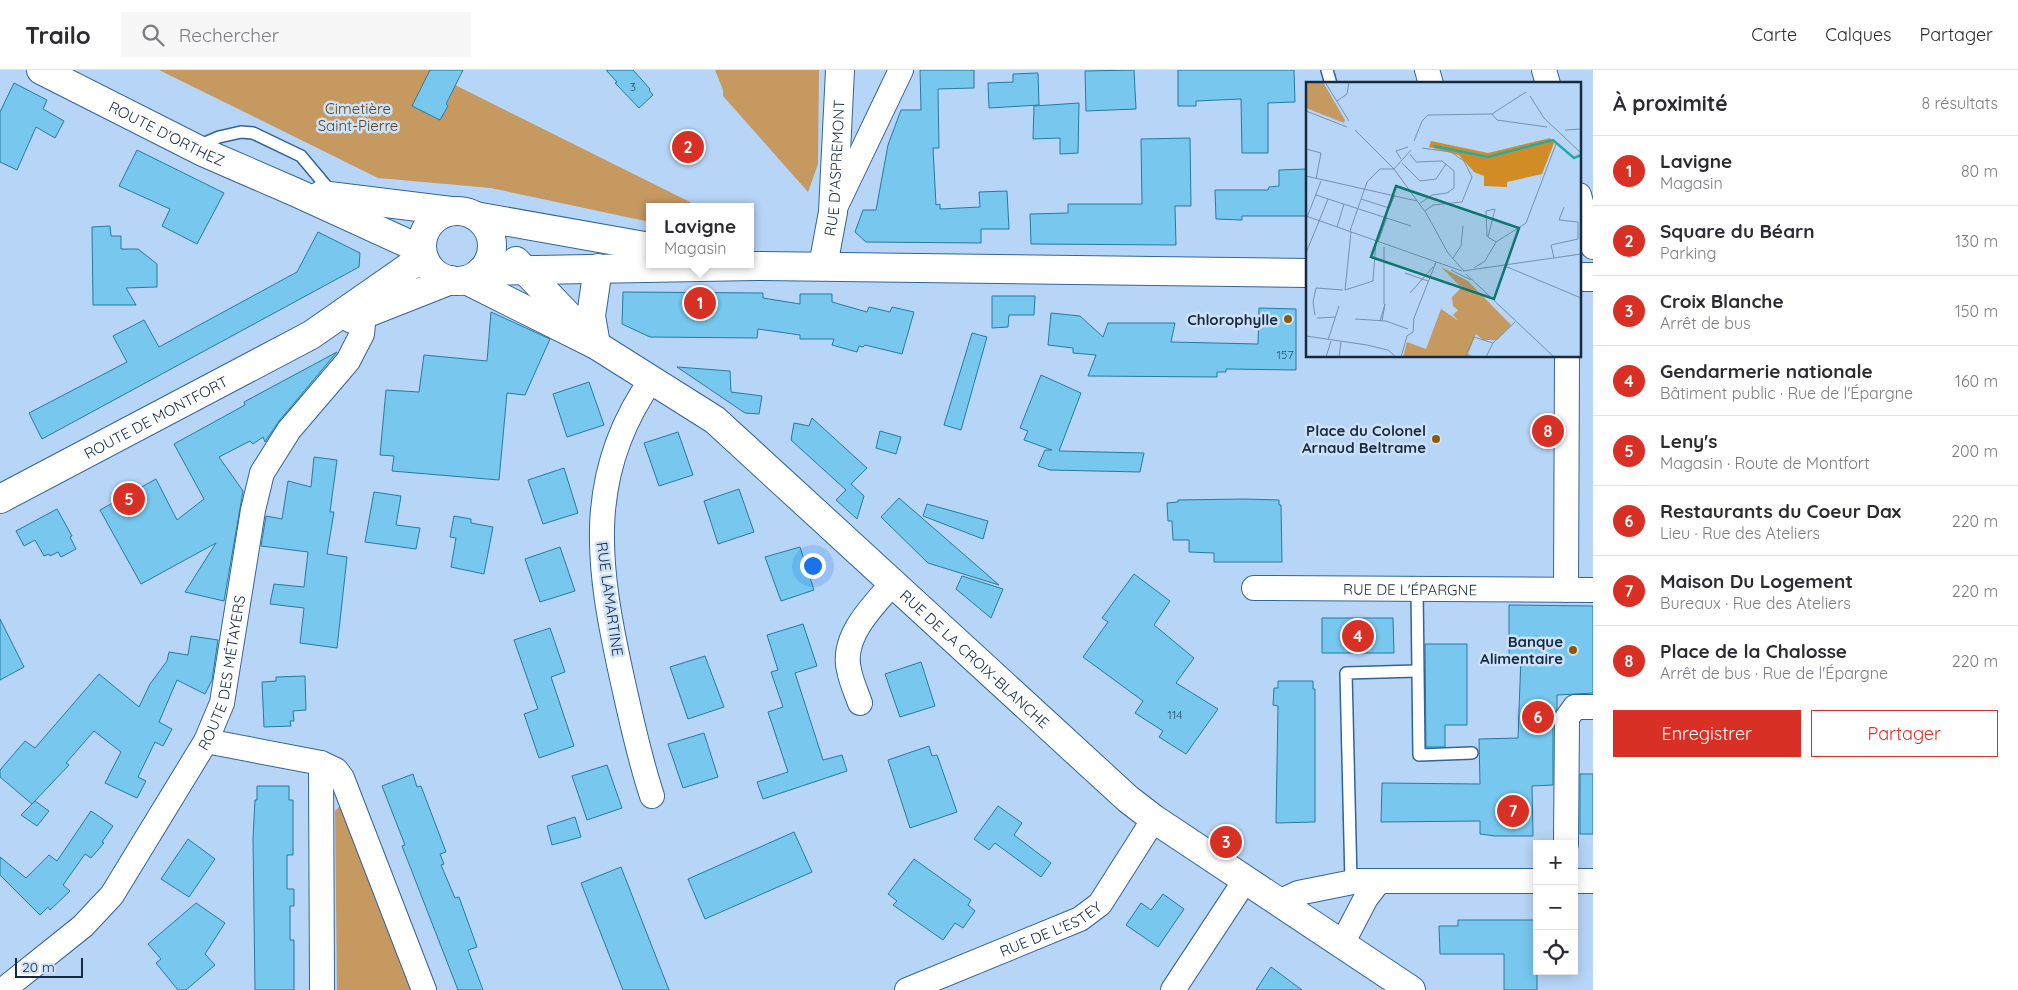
<!DOCTYPE html>
<html lang="fr">
<meta charset="utf-8">
<style>
:root{--surface:#fff;--page:#f7f7f7;--text:#2b2b33;--muted:#7c7c81;--line:#e1e1e2;--accent:#d93025}
body{margin:0;font-family:Quicksand,sans-serif;background:var(--page);color:var(--text)}
.controls{position:absolute;right:15px;bottom:15px;display:grid;overflow:hidden;border-radius:0px;box-shadow:0 2px 12px #0003}
.controls button{width:45px;height:45px;display:grid;place-items:center;padding:0;border:0;border-bottom:1px solid var(--line);background:var(--surface);color:var(--text);font:25px sans-serif}
.scale{position:absolute;left:15px;bottom:12px;width:68px;box-sizing:border-box;padding-left:5px;border:2px solid #162a40;border-top:0;font-size:14px;line-height:18px;white-space:nowrap;color:#162a40;-webkit-text-stroke:4px #cde1f8;paint-order:stroke}
.you{position:absolute;left:812px;top:495px;width:18px;height:18px;margin:-12px;border:4px solid #fff;border-radius:50%;background:#1a73e8;box-shadow:0 0 0 8px #1a73e833}
.badge{display:grid;place-items:center;width:32px;height:32px;border-radius:50%;background:var(--accent);color:#fff;font-size:16px;font-weight:700}
.pin{position:absolute;translate:-50% -50%;border:2px solid #fff;box-shadow:0 1px 5px #0006}
.popup{position:absolute;left:646px;top:133px;width:108px;height:65px;box-sizing:border-box;display:grid;place-content:center;border-radius:0px;background:var(--surface);filter:drop-shadow(0 1px 4px #0005);font-size:16px;white-space:nowrap;color:var(--muted)}
.popup b{font-size:19px;color:var(--text)}
.popup::after{content:'';position:absolute;left:50%;top:100%;margin-left:-10px;border:10px solid transparent;border-top-color:var(--surface)}
.list{margin:0;padding:0;list-style:none}
h2{display:flex;justify-content:space-between;align-items:center;height:65px;margin:0;padding:0 20px;font-size:21px}
h2 small{font-size:16px;font-weight:400;color:var(--muted)}
.list li{display:grid;grid-template-columns:32px 1fr auto;gap:15px;align-items:center;box-sizing:border-box;height:70px;padding:0 20px;border-top:1px solid var(--line)}
.list b{display:block;font-size:19px;white-space:nowrap}
.list p{margin:0;font-size:16px;white-space:nowrap;color:var(--muted)}
.list em{font-size:16px;font-style:normal;color:var(--muted)}
.actions{display:flex;gap:10px;padding:15px 20px}
.actions a{flex:1;padding:11px 0;border:1px solid var(--accent);border-radius:0px;text-align:center;font-size:18px;color:var(--accent)}
.actions .main{background:var(--accent);color:#fff}
.icon{flex:none;width:28px;height:28px;fill:none;stroke:currentColor;stroke-width:2;stroke-linecap:round;stroke-linejoin:round}
.map{position:relative;flex:none;width:1593px;height:920px;overflow:hidden}
header{display:flex;align-items:center;gap:30px;box-sizing:border-box;height:70px;padding:0 25px;background:var(--surface);border-bottom:1px solid var(--line)}
header strong{font-size:24px}
nav{display:flex;gap:28px;margin-inline-start:auto;font-size:18px}
.search{width:350px;height:45px;background:var(--page);display:flex;align-items:center;gap:12px;box-sizing:border-box;padding:0 18px;border-radius:0px;color:var(--muted);font-size:19px}
main{display:flex}
aside{flex:1;background:var(--surface)}
.map>svg:first-child{display:block}
.green{fill:#c69961}
.building{fill:#77c7ee;stroke:#277b9f}
.lines{fill:none;stroke-linecap:round;stroke-linejoin:round}
.service-casing{stroke:#346496;stroke-width:14}
.minor-casing{stroke:#346496;stroke-width:26}
.secondary-casing{stroke:#346496;stroke-width:30}
.service{stroke:#fff;stroke-width:11}
.minor{stroke:#fff;stroke-width:24}
.secondary{stroke:#fff;stroke-width:28}
.poi-dot{fill:#8c5a05;stroke:#cde1f8;stroke-width:2}
.labels{text-anchor:middle;dominant-baseline:central;stroke-width:5;stroke-linejoin:round;paint-order:stroke}
.number-label{font-size:12px;fill:#2e516c}
.park-label{font-size:15px;fill:#60431c;stroke:#cde1f8}
.street-label{font-size:15px;fill:#162a40;stroke:#cde1f8}
.poi-label{font-size:15px;font-weight:bold;fill:#162a40;stroke:#cde1f8;text-anchor:end}
.inset-river{fill:none;stroke:#20aca7;stroke-width:2.5}
.inset-road{fill:none;stroke:#7791ae;stroke-width:1}
.view{fill:#0f766e;fill-opacity:0.15;stroke:#0f766e;stroke-width:2.5}
.inset-edge{fill:none;stroke:#162a40;stroke-width:2.5}
</style>
<header>
<strong>Trailo</strong>
<div class="search"><svg class="icon" aria-label="search" viewBox="0 0 24 24"><circle cx="10" cy="10" r="6"/><path d="M15 15l6 6"/></svg>Rechercher</div>
<nav><a>Carte</a><a>Calques</a><a>Partager</a></nav>
</header>
<main>
<div class="map">
<svg width="1593" height="920" viewBox="0 0 1593 920">
<rect width="100%" height="100%" fill="#b7d5f7"/>
<g class="green">
<polygon points="159,0 430,0 412,36 440,50 455,15 700,137 650,137 650,152 491,118 378,108"/>
<polygon points="715,0 819,0 818,94 808,122 723,26 723,20"/>
<polygon points="340,736 345,739 415,920 337,920 335,741"/>
</g>
<g class="building">
<polygon points="430,0 463,0 446,34 448,36 440,50 412,36"/>
<polygon points="606,0 633,0 650,19 649,20 653,25 639,38 615,13 617,12"/>
<polygon points="920,0 974,0 974,18 938,19 939,78 933,78 936,135 940,134 940,139 980,137 979,122 1007,121 1009,159 981,159 981,173 866,172 855,162 863,140 876,140 888,75 901,40 921,40"/>
<polygon points="1134,0 1136,39 1086,41 1085,1"/>
<polygon points="1178,0 1294,0 1295,32 1268,33 1268,83 1242,83 1241,29 1196,31 1196,36 1178,36"/>
<polygon points="1038,3 1039,35 989,38 988,13 1013,12 1013,4"/>
<polygon points="14,13 47,30 43,39 64,51 55,68 36,57 17,100 0,92 0,42"/>
<polygon points="1079,33 1078,83 1060,84 1060,68 1033,69 1034,36"/>
<polygon points="1190,68 1191,136 1175,136 1176,175 1031,174 1030,144 1068,143 1068,134 1142,134 1141,69"/>
<polygon points="137,80 224,123 197,174 162,156 170,139 119,116"/>
<polygon points="1307,99 1307,146 1242,146 1242,150 1216,149 1215,120 1268,120 1269,117 1279,116 1279,100"/>
<polygon points="110,156 111,166 121,166 121,179 138,179 157,194 157,217 126,218 136,235 93,235 92,157"/>
<polygon points="318,162 360,183 359,197 42,369 29,343 127,292 113,266 144,250 159,277 297,202"/>
<polygon points="623,222 763,223 763,228 800,234 800,224 832,224 832,232 867,242 869,237 890,242 892,237 914,242 902,284 865,275 863,277 859,276 857,282 832,275 834,269 800,269 800,265 758,259 757,268 650,267 622,254"/>
<polygon points="992,226 1035,226 1034,245 1009,245 1008,257 992,258"/>
<polygon points="1259,238 1296,239 1296,300 1226,299 1226,302 1217,302 1217,307 1088,306 1096,285 1073,283 1073,278 1048,275 1051,243 1080,246 1103,267 1108,253 1175,253 1171,272 1258,274"/>
<polygon points="491,242 550,269 525,325 507,323 499,410 392,401 394,386 380,385 386,320 419,322 424,285 487,291"/>
<polygon points="972,263 987,267 961,360 944,355"/>
<polygon points="337,282 279,351 265,372 263,367 253,374 250,371 219,387 243,421 224,531 185,522 216,473 141,514 100,440 156,409 177,450 204,429 174,374 245,335 244,332"/>
<polygon points="677,297 730,301 731,322 762,326 759,344 745,343"/>
<polygon points="1041,305 1081,323 1059,381 1144,383 1140,402 1050,400 1038,396 1045,380 1052,380 1024,370 1028,361 1020,358"/>
<polygon points="589,312 604,355 567,367 553,324"/>
<polygon points="812,348 867,398 851,414 864,426 857,449 836,430 846,420 791,370 794,353 809,356"/>
<polygon points="880,361 901,367 896,384 876,378"/>
<polygon points="678,362 693,405 659,416 644,373"/>
<polygon points="314,387 337,390 330,442 334,442 327,484 347,487 337,578 300,573 304,538 270,534 274,514 304,517 308,482 261,476 266,446 282,449 288,411 311,417"/>
<polygon points="564,398 578,443 543,454 528,410"/>
<polygon points="739,419 754,462 718,474 704,431"/>
<polygon points="374,422 401,426 396,455 420,458 416,479 365,472"/>
<polygon points="899,428 999,515 928,493 881,447"/>
<polygon points="1244,429 1279,430 1279,435 1281,435 1282,492 1214,492 1214,483 1189,482 1189,470 1173,470 1172,451 1168,451 1167,433 1178,432 1178,430"/>
<polygon points="927,434 988,451 983,469 923,446"/>
<polygon points="57,439 72,466 70,467 76,479 61,487 58,482 50,486 49,484 44,486 35,470 24,476 16,461"/>
<polygon points="454,446 471,449 471,453 493,457 484,504 451,497 456,468 450,467"/>
<polygon points="560,477 575,521 540,532 525,489"/>
<polygon points="800,477 814,520 781,531 765,487"/>
<polygon points="1134,504 1170,531 1154,555 1194,588 1176,613 1218,639 1186,684 1159,667 1163,661 1135,643 1143,631 1083,587 1108,552 1102,548"/>
<polygon points="962,506 1003,519 991,548 956,519"/>
<polygon points="1509,535 1593,536 1593,623 1557,625 1557,638 1553,648 1553,715 1532,716 1533,766 1495,766 1480,764 1480,751 1381,752 1382,713 1480,714 1479,669 1518,668 1521,586 1509,586"/>
<polygon points="1322,548 1393,548 1394,583 1322,583"/>
<polygon points="0,549 24,597 0,610"/>
<polygon points="803,554 817,596 795,603 823,690 842,685 847,701 763,729 757,712 788,702 768,642 783,637 771,602 778,600 767,565"/>
<polygon points="550,558 565,602 551,607 574,676 539,688 524,644 538,639 514,570"/>
<polygon points="191,566 218,570 212,610 205,624 177,610 159,652 172,659 163,676 155,672 138,707 146,711 137,728 105,713 121,682 94,661 66,693 69,695 32,734 0,707 0,700 25,671 35,678 99,604 139,637 150,614 167,591 169,582 188,585"/>
<polygon points="1425,574 1467,574 1467,655 1445,655 1445,677 1426,677"/>
<polygon points="705,586 724,637 688,649 670,597"/>
<polygon points="921,592 935,636 900,647 885,604"/>
<polygon points="305,606 306,640 293,641 294,651 290,651 291,656 264,657 262,612 276,611 276,607"/>
<polygon points="1278,611 1313,611 1313,619 1315,619 1315,752 1276,753 1278,636 1273,635 1274,618 1278,618"/>
<polygon points="704,663 718,707 683,718 668,674"/>
<polygon points="929,676 932,686 937,685 957,742 910,758 888,690"/>
<polygon points="607,695 622,738 587,750 572,706"/>
<polygon points="413,704 417,717 421,716 446,782 440,784 444,794 441,795 455,828 459,827 477,877 468,880 483,920 458,920 402,776 405,775 382,716"/>
<rect x="1580" y="704" width="13" height="60"/>
<polygon points="257,716 289,716 289,730 293,730 293,785 287,785 287,819 294,819 294,836 290,836 290,870 294,870 294,920 255,920 253,768 255,730 257,730"/>
<polygon points="35,731 49,741 37,756 21,745"/>
<polygon points="998,736 1022,753 1014,765 1051,793 1041,807 995,773 989,780 974,769"/>
<polygon points="91,741 113,756 102,772 104,773 91,788 85,784 63,815 70,821 50,840 48,837 40,845 0,805 0,787 26,808 49,785 57,791"/>
<polygon points="575,747 581,767 552,775 547,756"/>
<polygon points="794,762 812,802 705,849 688,809"/>
<polygon points="188,769 215,789 189,827 161,809"/>
<polygon points="914,789 971,830 968,835 975,841 963,858 955,853 943,870 893,835 897,831 888,824"/>
<polygon points="621,797 658,892 669,920 623,920 581,813"/>
<polygon points="1163,824 1184,839 1158,877 1126,855 1141,833 1151,840"/>
<polygon points="196,833 225,853 205,884 215,895 186,920 178,920 156,893 161,889 148,874"/>
<polygon points="1458,850 1537,850 1537,920 1504,920 1504,884 1440,884 1439,856 1458,856"/>
<polygon points="1271,897 1302,920 1256,920"/>
</g>
<g class="lines">
<defs>
<g id="service">
<polyline points="1327,0 1331,14"/>
<polyline points="198,76 219,67 241,62 253,63 301,86 332,123"/>
<polyline points="1417,519 1419,685 1472,683"/>
<polyline points="1351,812 1346,603 1417,601"/>
</g>
<g id="minor">
<polyline points="1427,0 1431,14"/>
<polyline points="1544,0 1548,14"/>
<polyline points="1579,125 1593,177"/>
<polyline points="835,138 901,0"/>
<path id="s1" d="M1254,518L1593,520"/>
<polyline points="1566,520 1567,286"/>
<path d="M860,633C856,622 851,611 849,600C841,567 872,537 892,514"/>
<polyline points="206,671 321,693 336,700 342,708 424,920"/>
<polyline points="321,693 322,920"/>
<path d="M652,726C639,687 631,648 622,608C598,499 583,406 652,309"/>
<polyline points="1566,774 1567,648 1575,637 1593,637"/>
<polyline points="1574,811 1593,811"/>
<polyline points="1279,832 1298,823 1358,811 1537,811"/>
<polyline points="1342,874 1366,828 1379,811"/>
<path id="s2" d="M3,920L83,856L112,825L206,671L222,633L253,440L262,403L289,360L348,291L362,264L364,245"/>
<path id="s3" d="M907,920L1080,849L1100,834L1154,749"/>
<polyline points="1173,920 1246,809"/>
</g>
<g id="secondary">
<path id="s4" d="M41,0L205,83L295,122L422,180"/>
<polyline points="321,125 451,141"/>
<circle cx="457" cy="176" r="35"/>
<polyline points="475,146 650,177"/>
<polyline points="516,191 581,259"/>
<path id="s5" d="M823,196L833,142L840,0"/>
<polyline points="481,201 756,196 1307,203"/>
<polyline points="1579,207 1593,207"/>
<path id="s6" d="M466,210L596,275L715,350L1128,729L1154,749L1411,920"/>
<polyline points="352,249 451,210"/>
<polyline points="596,275 591,246 598,198"/>
<path id="s7" d="M0,429L311,265L423,187"/>
</g>
</defs>
<use href="#service" class="service-casing"/>
<use href="#minor" class="minor-casing"/>
<use href="#secondary" class="secondary-casing"/>
<use href="#service" class="service"/>
<use href="#minor" class="minor"/>
<use href="#secondary" class="secondary"/>
</g>
<g class="poi-dot">
<circle cx="1288" cy="249" r="5"/>
<circle cx="1436" cy="369" r="5"/>
<circle cx="1573" cy="580" r="5"/>
</g>
<g class="labels">
<g class="number-label">
<text x="633" y="16">3</text>
<text x="1285" y="284">157</text>
<text x="1175" y="644">114</text>
</g>
<g class="park-label">
<text x="358" y="38">Cimetière<tspan x="358" dy="17">Saint-Pierre</tspan></text>
</g>
<g class="street-label">
<text stroke="none"><textPath href="#s4" startOffset="141">ROUTE D'ORTHEZ</textPath></text>
<text stroke="none"><textPath href="#s5" startOffset="99">RUE D'ASPREMONT</textPath></text>
<text stroke="none"><textPath href="#s7" startOffset="176">ROUTE DE MONTFORT</textPath></text>
<text stroke="none"><textPath href="#s1" startOffset="156">RUE DE L'ÉPARGNE</textPath></text>
<text transform="translate(610 529) rotate(82)">RUE LAMARTINE</text>
<text stroke="none"><textPath href="#s6" startOffset="639">RUE DE LA CROIX-BLANCHE</textPath></text>
<text stroke="none"><textPath href="#s2" startOffset="396">ROUTE DES MÉTAYERS</textPath></text>
<text stroke="none"><textPath href="#s3" startOffset="156">RUE DE L'ESTEY</textPath></text>
</g>
<g class="poi-label">
<text x="1278" y="249">Chlorophylle</text>
<text x="1426" y="360">Place du Colonel<tspan x="1426" dy="17">Arnaud Beltrame</tspan></text>
<text x="1563" y="571">Banque<tspan x="1563" dy="17">Alimentaire</tspan></text>
</g>
</g>
<g transform="translate(1306 12)">
<rect width="275" height="275" fill="#b7d5f7"/>
<path d="M0,0H17L39,38L38,41L0,26ZM135,185L162,199L205,243L191,258H177L170,252L162,272L168,275H97L101,260L120,267L135,227L153,239L147,233L152,228L147,224L146,215L157,204H154Z" fill="#c69961"/>
<path d="M244,56L248,61L236,92L201,100V105L178,104V94L168,90L153,73L123,65L125,59L182,71Z" fill="#d28c25"/>
<path class="inset-river" d="M128,64L182,75L247,58L268,76L275,73"/>
<path class="inset-road" d="M19,0L43,39M224,14L238,36L275,71M31,19L41,12L43,0M0,29L41,45M186,32L191,38L241,45M49,48L88,87L120,131L142,171L158,189M259,48L275,47M108,59L116,39L122,33L186,32L220,10M116,66L145,70L158,79L166,95L156,120L127,123L119,129M0,67L15,71L10,97M104,72L110,80L136,79L148,89V106L141,111L126,113L113,122M95,77L90,69L102,65M96,81L114,99L130,97L140,82M88,87L105,68M0,94L111,119M10,113L105,144M55,117L83,126L89,113M0,134L156,189M0,138L15,99M31,145L38,122M44,149L61,100L74,87H88M45,150L39,208L67,199L70,159M182,155L189,127L180,129L181,154L182,155L190,160M72,160L81,135M78,165V222M0,171L22,117M147,176L155,164L157,144M248,176L245,163L272,157V140L253,138L258,125M199,184L275,216M168,186L179,179L190,160L220,141L250,62M145,188L165,198M157,189L275,172M99,191L122,199M160,192L248,275M104,211L127,185M9,233L7,220L10,206L37,208M11,236L30,235M49,237L80,239L102,247M74,239L79,222L76,239M0,254L61,263L82,268L90,275M22,258L33,224M20,275L25,259M33,275L35,260M95,275L101,254L107,250L108,236L130,180M159,275L168,255L187,261L209,240M180,275L187,261"/>
<path class="view" d="M90,104L213,146L188,217L65,175Z"/>
<rect width="275" height="275" class="inset-edge"/>
</g>
</svg>
<div class="controls">
<button>+</button>
<button>−</button>
<button><svg class="icon" aria-label="locate" viewBox="0 0 24 24"><circle cx="12" cy="12" r="6"/><path d="M12 2v4M12 18v4M2 12h4M18 12h4"/></svg></button>
</div>
<div class="scale">20 m</div>
<div class="you"></div>
<div class="pin badge" style="left:700px;top:233px">1</div>
<div class="popup"><b>Lavigne</b>Magasin</div>
<div class="pin badge" style="left:688px;top:77px">2</div>
<div class="pin badge" style="left:1226px;top:772px">3</div>
<div class="pin badge" style="left:1358px;top:566px">4</div>
<div class="pin badge" style="left:129px;top:429px">5</div>
<div class="pin badge" style="left:1538px;top:647px">6</div>
<div class="pin badge" style="left:1513px;top:741px">7</div>
<div class="pin badge" style="left:1548px;top:361px">8</div>
</div>
<aside>
<h2>À proximité<small>8 résultats</small></h2>
<ul class="list">
<li><span class="badge">1</span><div><b>Lavigne</b><p>Magasin</p></div><em>80 m</em></li>
<li><span class="badge">2</span><div><b>Square du Béarn</b><p>Parking</p></div><em>130 m</em></li>
<li><span class="badge">3</span><div><b>Croix Blanche</b><p>Arrêt de bus</p></div><em>150 m</em></li>
<li><span class="badge">4</span><div><b>Gendarmerie nationale</b><p>Bâtiment public · Rue de l'Épargne</p></div><em>160 m</em></li>
<li><span class="badge">5</span><div><b>Leny's</b><p>Magasin · Route de Montfort</p></div><em>200 m</em></li>
<li><span class="badge">6</span><div><b>Restaurants du Coeur Dax</b><p>Lieu · Rue des Ateliers</p></div><em>220 m</em></li>
<li><span class="badge">7</span><div><b>Maison Du Logement</b><p>Bureaux · Rue des Ateliers</p></div><em>220 m</em></li>
<li><span class="badge">8</span><div><b>Place de la Chalosse</b><p>Arrêt de bus · Rue de l'Épargne</p></div><em>220 m</em></li>
</ul>
<div class="actions"><a class="main">Enregistrer</a><a>Partager</a></div>
</aside>
</main>
